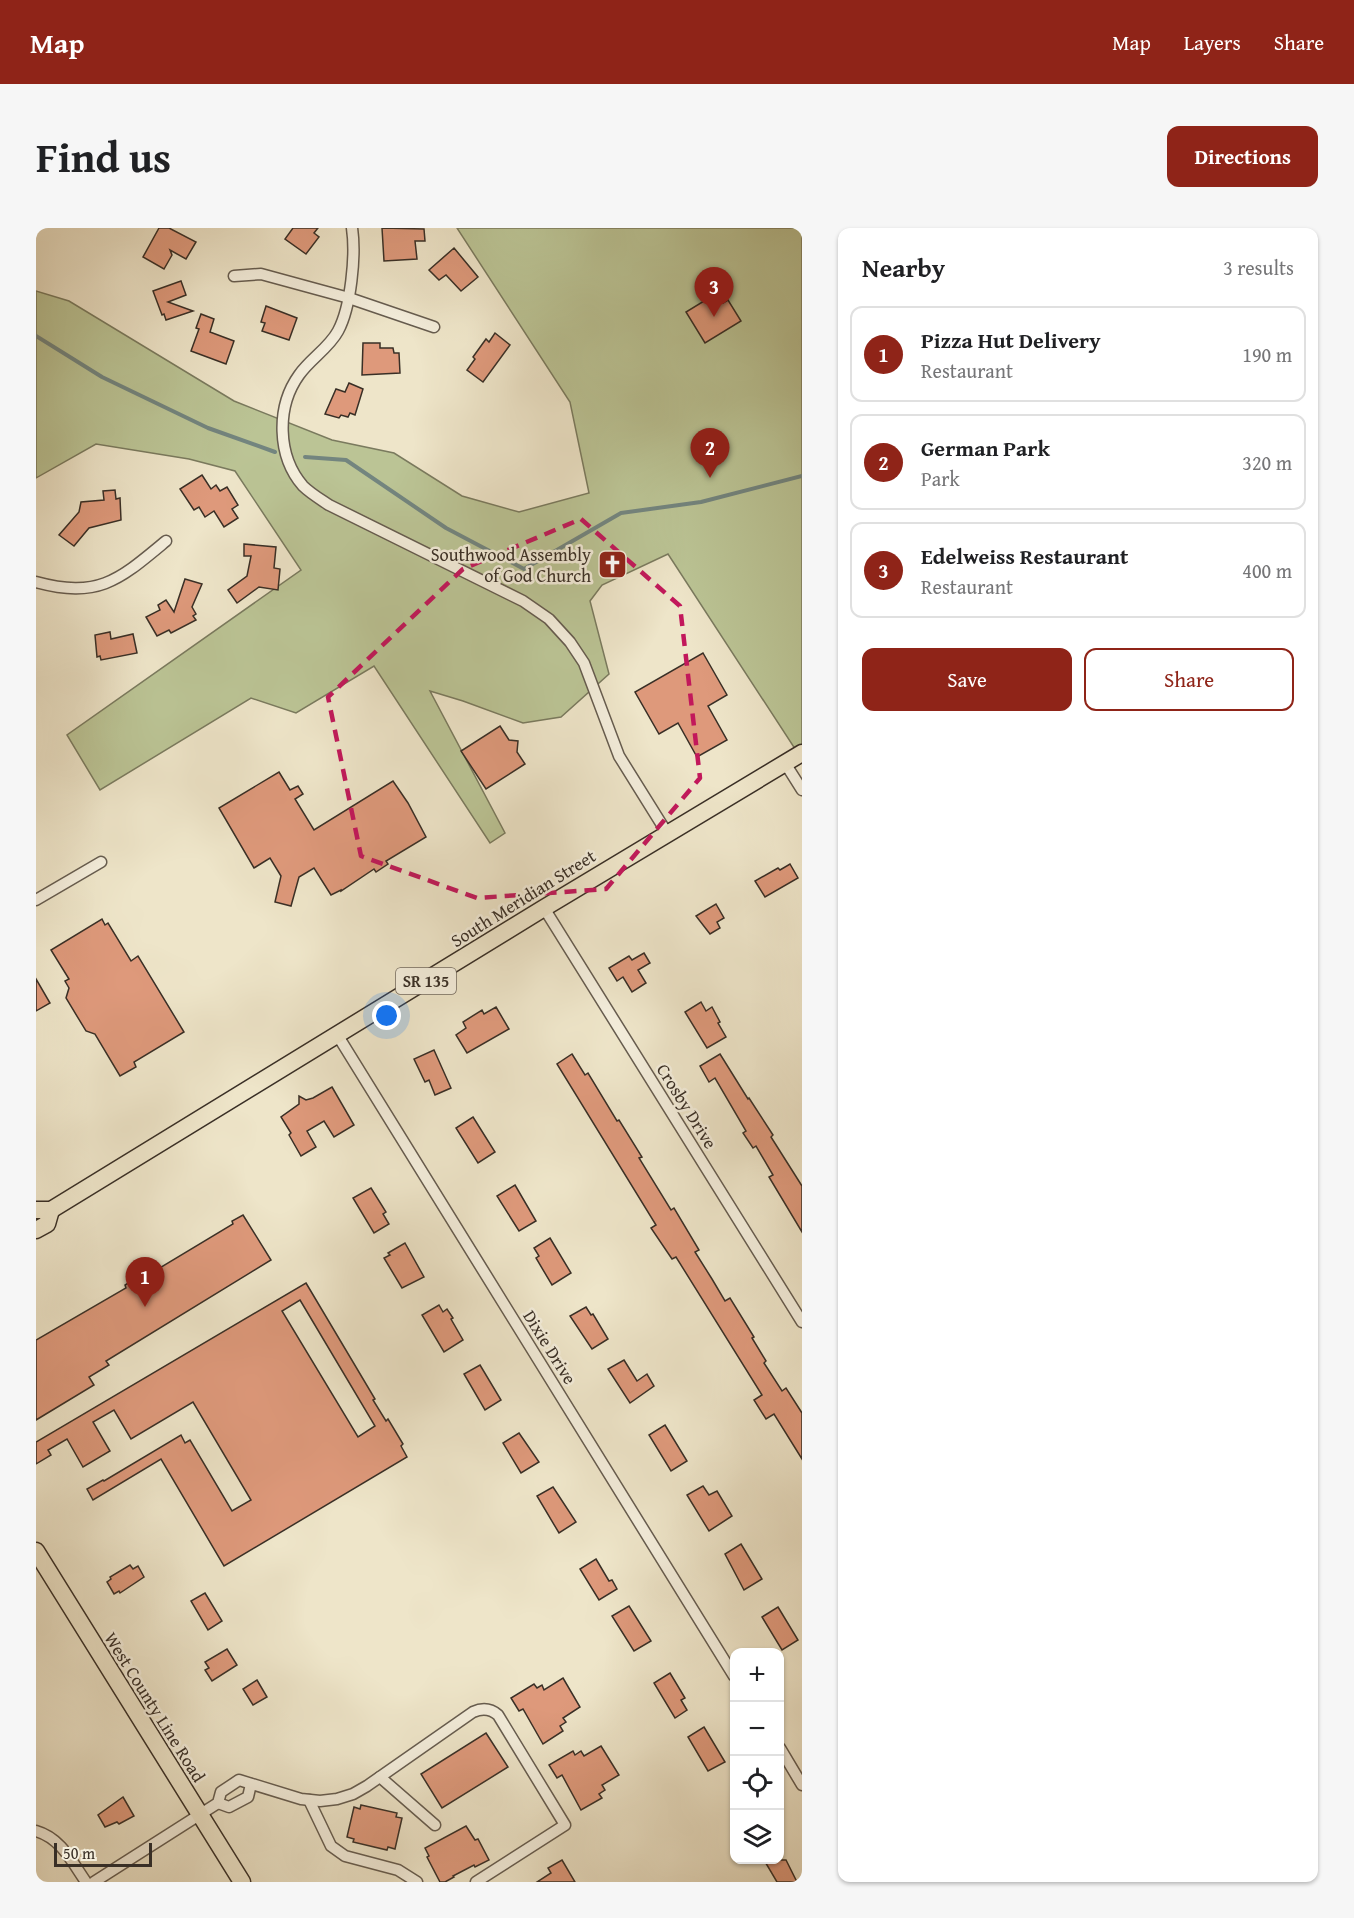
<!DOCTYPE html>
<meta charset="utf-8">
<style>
:root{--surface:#fff;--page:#f6f6f6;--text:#202124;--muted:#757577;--line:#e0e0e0;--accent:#8f2418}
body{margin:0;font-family:"Gentium Book Plus",serif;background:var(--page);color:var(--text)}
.controls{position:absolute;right:18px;bottom:18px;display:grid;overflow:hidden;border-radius:12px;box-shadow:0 2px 4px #0004}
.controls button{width:54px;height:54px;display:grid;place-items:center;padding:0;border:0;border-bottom:2px solid var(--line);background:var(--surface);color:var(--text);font:30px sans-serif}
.scale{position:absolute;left:18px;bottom:15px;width:98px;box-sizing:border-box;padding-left:6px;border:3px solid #392f26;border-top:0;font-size:16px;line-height:21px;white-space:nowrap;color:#392f26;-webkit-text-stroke:4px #f4eedc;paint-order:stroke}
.you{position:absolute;left:351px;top:788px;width:21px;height:21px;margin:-15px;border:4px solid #fff;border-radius:50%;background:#1a73e8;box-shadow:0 0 0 9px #1a73e833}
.badge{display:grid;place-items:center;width:39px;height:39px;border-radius:50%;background:var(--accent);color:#fff;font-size:20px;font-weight:700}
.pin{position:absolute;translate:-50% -50px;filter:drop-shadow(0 2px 3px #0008)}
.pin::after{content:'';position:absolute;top:32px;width:21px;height:18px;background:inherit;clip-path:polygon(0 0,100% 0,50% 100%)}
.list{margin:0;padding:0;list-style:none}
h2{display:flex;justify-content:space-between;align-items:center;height:78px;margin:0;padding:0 24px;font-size:26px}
h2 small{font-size:20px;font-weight:400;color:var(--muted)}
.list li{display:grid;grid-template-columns:39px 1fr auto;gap:18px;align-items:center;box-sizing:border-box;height:96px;margin:0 12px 12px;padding:0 12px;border:2px solid var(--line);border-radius:12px}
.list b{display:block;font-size:22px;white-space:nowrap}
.list p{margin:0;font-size:20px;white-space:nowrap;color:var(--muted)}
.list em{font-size:20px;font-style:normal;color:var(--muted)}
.actions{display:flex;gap:12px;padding:18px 24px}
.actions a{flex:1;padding:14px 0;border:2px solid var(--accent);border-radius:12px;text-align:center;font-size:21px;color:var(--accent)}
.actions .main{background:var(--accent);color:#fff}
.icon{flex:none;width:33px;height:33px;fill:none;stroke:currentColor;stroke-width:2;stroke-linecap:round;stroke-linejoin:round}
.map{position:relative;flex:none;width:766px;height:1654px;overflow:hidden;border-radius:12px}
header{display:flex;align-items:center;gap:36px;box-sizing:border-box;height:84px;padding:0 30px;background:var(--accent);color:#fff}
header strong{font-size:28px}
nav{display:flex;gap:33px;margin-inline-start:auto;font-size:21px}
.intro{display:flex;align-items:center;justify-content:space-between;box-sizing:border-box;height:144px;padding:0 36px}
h1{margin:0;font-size:42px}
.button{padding:15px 27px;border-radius:12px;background:var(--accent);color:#fff;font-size:21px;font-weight:700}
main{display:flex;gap:36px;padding:0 36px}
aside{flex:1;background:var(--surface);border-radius:12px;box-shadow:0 2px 4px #0004}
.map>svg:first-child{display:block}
.green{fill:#bbc495;stroke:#7a7a5e;stroke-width:1.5}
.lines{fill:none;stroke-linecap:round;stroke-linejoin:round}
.stream{stroke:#73857f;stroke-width:4}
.building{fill:#de997b;stroke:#392f26;stroke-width:1.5;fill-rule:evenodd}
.street-casing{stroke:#665c4f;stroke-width:13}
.primary-casing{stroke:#392f26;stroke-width:19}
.street{stroke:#f4eedc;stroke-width:10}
.primary{stroke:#eee5c9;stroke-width:16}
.marked{fill:none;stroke:#c2185b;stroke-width:4.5;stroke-dasharray:12 8;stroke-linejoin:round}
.labels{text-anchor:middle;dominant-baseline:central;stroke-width:5;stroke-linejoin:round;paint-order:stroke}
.shield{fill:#f4eedc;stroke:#71685d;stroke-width:1.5}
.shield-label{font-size:16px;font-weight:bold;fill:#392f26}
.poi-label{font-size:18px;fill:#392f26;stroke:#f4eedc;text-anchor:end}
.street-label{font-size:18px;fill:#392f26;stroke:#f4eedc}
</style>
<header>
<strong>Map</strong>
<nav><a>Map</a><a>Layers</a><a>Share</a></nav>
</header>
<div class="intro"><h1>Find us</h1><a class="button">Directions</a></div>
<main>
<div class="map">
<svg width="766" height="1654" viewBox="0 0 766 1654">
<rect width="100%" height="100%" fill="#eee5c9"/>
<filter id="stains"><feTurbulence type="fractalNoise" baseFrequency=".00333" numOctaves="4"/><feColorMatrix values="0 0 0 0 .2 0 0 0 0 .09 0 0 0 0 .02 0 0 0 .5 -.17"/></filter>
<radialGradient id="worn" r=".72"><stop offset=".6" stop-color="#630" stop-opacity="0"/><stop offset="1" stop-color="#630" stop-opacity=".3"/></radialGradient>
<polygon class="green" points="421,0 766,0 766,525 763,527 632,326 566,357 554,373 573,446 525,489 487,495 427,473 394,463 469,605 454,615 338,438 260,485 215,470 64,562 31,507 265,342 199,243 153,231 60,216 0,250 0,63 33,73 198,173 296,212 358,225 426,268 483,284 553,265 534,174"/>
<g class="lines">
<g class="stream">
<polyline points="0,108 66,149 172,200 239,224"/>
<polyline points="269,229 310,232 410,300 488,341 585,285 665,274 766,248"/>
</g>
</g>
<g class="building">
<polygon points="123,0 133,0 160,14 150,31 134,22 136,27 128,41 107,29"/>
<polygon points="257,0 282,0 278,5 283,9 270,26 249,11"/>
<polygon points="346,0 388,1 389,13 379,13 381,31 348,33"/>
<polygon points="418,20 442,49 425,63 410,47 403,52 393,42"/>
<polygon points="145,53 150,67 132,74 157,83 130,92 128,86 126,87 117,63"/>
<polygon points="681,65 687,75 692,72 705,93 669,115 650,84"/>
<polygon points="230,78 261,90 253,112 226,103 229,95 225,94"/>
<polygon points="165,86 178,91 174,104 198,113 190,136 155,123 163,101 160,100"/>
<polygon points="459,105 474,117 447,154 431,142 439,131 437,129 450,111 453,114"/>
<polygon points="327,115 344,115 344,120 357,120 358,125 363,125 364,145 326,147"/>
<polygon points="313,155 327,161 319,187 314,185 312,189 305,187 303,190 289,186 300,161 309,164"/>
<polygon points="166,247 175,261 180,257 184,263 191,259 202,277 196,281 202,290 188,299 178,283 169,289 163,279 158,282 144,261"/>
<polygon points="79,262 80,271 84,270 85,292 53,300 38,318 23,307 43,284 45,274 68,272 67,263"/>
<polygon points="208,316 240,319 238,340 244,341 242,362 223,359 201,375 192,362 211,348 215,328 208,328"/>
<polygon points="149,351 166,356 156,379 160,386 157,388 160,392 135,405 133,402 121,408 110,389 124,382 122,377 130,372 138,384"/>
<polygon points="74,404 75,411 97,406 101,425 65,432 64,428 61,429 59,407"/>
<polygon points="667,425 691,467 672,478 691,512 661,529 642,495 623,506 599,464"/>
<polygon points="464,498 473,512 482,513 481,524 489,536 450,561 425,523"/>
<polygon points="243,544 254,562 262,558 267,566 259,571 278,602 357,553 372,575 390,609 350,633 352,636 340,644 338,641 305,663 305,662 295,667 278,640 263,649 255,678 239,674 245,648 234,630 218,640 183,580"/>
<polygon points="754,636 762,650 729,669 719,653 742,640 744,642"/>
<polygon points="680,676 688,690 681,694 684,700 674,706 660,688"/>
<polygon points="66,691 69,697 72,695 95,733 102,728 148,804 98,834 100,839 84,848 59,806 50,803 30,770 33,760 29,753 33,751 15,722"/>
<polygon points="608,725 614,735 602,742 610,755 596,764 587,749 581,753 573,740 593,728 596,732"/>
<polygon points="0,751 14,775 0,783"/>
<polygon points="665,774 670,783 676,779 684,794 682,795 690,809 671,820 649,784"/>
<polygon points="460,779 473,801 431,825 420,807 430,800 427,794 446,782 448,786"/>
<polygon points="398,822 415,860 399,867 393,852 389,854 378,831"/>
<polygon points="536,826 549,847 552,845 581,893 583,892 606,929 603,930 635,982 638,980 663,1022 659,1024 676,1051 689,1073 694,1070 718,1109 716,1110 730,1133 728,1135 746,1163 750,1160 766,1185 766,1231 738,1186 730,1191 718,1172 726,1167 640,1029 636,1031 615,1000 620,997 521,836"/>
<polygon points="684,826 712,871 713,870 737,907 735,909 766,958 766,1004 733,949 737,947 720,918 717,920 707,905 710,903 679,850 673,854 664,838"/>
<polygon points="296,859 318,897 298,909 288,893 271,903 280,919 265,928 253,907 255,905 245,889 263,876 263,868 270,872 277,870"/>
<polygon points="437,889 459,924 442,935 420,900"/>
<polygon points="479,957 500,993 483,1003 461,968"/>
<polygon points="335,960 350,984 347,986 353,996 338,1005 317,970"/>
<polygon points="207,987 235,1032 70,1133 73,1137 53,1149 58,1157 0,1192 0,1112 90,1060 89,1057 100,1050 102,1053 197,996 196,993"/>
<polygon points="514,1010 535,1045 516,1057 500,1030 503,1028 498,1020"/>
<polygon points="369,1015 388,1049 366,1060 348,1030 354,1027 352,1025"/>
<path d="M270,1055L339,1171L337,1172L350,1193L352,1191L367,1216L365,1218L371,1229L188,1338L125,1231L57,1272L51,1261L67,1252L68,1253L145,1207L149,1215L154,1212L196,1283L215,1272L157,1174L95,1211L78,1182L57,1194L74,1223L47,1239L31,1211L12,1222L15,1227L0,1236V1214ZM264,1072L339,1198L322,1209L246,1083Z"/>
<polygon points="403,1077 407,1084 411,1081 417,1090 415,1091 427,1112 408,1124 386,1087"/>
<polygon points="550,1079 555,1087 557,1086 572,1111 556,1121 534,1088"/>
<polygon points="588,1132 601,1153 611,1146 618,1158 594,1175 572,1141"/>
<polygon points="444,1137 465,1172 449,1182 428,1146"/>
<polygon points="629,1197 651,1233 635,1243 613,1207"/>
<polygon points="483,1205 503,1234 485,1245 467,1215"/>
<polygon points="667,1258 673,1267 681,1263 696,1288 673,1303 651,1267"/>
<polygon points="517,1259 540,1294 523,1305 501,1268"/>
<polygon points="705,1316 726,1351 708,1362 689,1326"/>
<polygon points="560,1331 573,1353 576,1352 581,1361 563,1372 544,1341"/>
<polygon points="94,1337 97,1341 102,1338 108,1349 84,1365 83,1363 78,1366 71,1354 75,1351 74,1349"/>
<polygon points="169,1365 186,1393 172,1402 155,1373"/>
<polygon points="593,1378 615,1413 598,1423 576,1388"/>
<polygon points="742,1379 762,1412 746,1422 726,1389"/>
<polygon points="191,1421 201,1437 176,1453 169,1442 173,1440 169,1434"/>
<polygon points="634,1445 649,1470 645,1472 651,1482 639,1490 618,1455"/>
<polygon points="527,1450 544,1479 527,1490 530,1494 524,1498 527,1503 507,1516 487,1481 483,1483 475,1470 498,1456 501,1460 506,1457 508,1462"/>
<polygon points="221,1452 231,1469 217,1477 207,1461"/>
<polygon points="668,1499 689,1534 672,1543 652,1509"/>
<polygon points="450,1505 472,1539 406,1580 385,1546"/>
<polygon points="565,1518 583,1547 566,1557 569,1562 563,1566 566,1570 545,1582 526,1547 521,1550 513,1537 537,1523 539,1527 545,1523 548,1528"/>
<polygon points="87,1569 98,1588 83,1596 81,1594 69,1599 62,1587"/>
<polygon points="325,1577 361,1585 360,1589 366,1590 359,1621 352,1619 351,1622 317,1614 318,1611 311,1609 318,1579 324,1581"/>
<polygon points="430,1598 439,1612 442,1611 453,1632 439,1639 438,1637 417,1648 418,1649 409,1654 404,1654 391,1629 393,1628 389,1620"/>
<polygon points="526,1632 539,1654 501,1654 515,1645 512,1640"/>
<polygon points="728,1632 750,1632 761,1654 741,1654"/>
</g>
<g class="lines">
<defs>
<g id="street">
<path d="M316,0C320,27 315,79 302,103C293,120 274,131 263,147C240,179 241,228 267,258C274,265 284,271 293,277L487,373L513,391L534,414L548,435L583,528L631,605"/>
<polyline points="198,48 225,46 313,70 398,99"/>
<path d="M0,354C63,371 83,352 130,313"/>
<polyline points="749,535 766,562"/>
<polyline points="0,672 65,634"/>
<polyline points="508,680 766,1094"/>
<polyline points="302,808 698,1448"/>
<polyline points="744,1520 766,1557"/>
<polyline points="344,1549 399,1597"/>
<polyline points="273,1572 295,1618 309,1628 362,1642 381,1654"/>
<polyline points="182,1575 193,1579 212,1569 215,1556"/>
<path d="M0,1603C25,1610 36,1634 50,1654"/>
<path d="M58,1654L182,1575L185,1564L203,1552L265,1571L284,1573L301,1571L317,1566L331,1558L437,1484C446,1480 454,1480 462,1487L529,1597L440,1654"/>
</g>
<g id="primary">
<polyline points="0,982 15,982 508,680 766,525"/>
<polyline points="0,1002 11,996 15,982"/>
<polyline points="0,1323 206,1654"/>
</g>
</defs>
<use href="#street" class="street-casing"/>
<use href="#primary" class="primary-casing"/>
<use href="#street" class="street"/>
<use href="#primary" class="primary"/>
</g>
<path class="marked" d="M545,291L644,378L664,550L570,661L441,670L325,628L292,469L427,341Z"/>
<defs>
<symbol id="church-square" viewBox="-11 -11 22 22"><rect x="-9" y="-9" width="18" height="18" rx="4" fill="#8f2418" stroke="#f4eedc"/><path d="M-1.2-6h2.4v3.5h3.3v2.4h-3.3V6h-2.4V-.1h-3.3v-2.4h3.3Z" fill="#fff"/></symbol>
</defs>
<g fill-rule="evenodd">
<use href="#church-square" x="560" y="320" width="33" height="33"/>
</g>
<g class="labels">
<rect class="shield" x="360" y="740" width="60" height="26" rx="4.5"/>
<g class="shield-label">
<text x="390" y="753">SR 135</text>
</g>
<g class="poi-label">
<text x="555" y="326">Southwood Assembly<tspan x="555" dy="21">of God Church</tspan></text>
</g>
<g class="street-label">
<text transform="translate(487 670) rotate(-32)">South Meridian Street</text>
<text transform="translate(651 878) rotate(58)">Crosby Drive</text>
<text transform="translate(514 1119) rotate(58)">Dixie Drive</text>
<text transform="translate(119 1479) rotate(58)">West County Line Road</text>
</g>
</g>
<rect width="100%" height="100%" filter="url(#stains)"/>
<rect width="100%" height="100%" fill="url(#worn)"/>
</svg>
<div class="controls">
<button>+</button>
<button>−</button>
<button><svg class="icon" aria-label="locate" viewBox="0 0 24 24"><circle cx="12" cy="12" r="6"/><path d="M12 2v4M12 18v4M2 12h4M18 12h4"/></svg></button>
<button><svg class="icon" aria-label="layers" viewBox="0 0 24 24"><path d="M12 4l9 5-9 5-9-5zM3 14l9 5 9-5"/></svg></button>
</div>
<div class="scale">50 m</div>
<div class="you"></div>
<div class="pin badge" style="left:109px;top:1079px">1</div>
<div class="pin badge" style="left:674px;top:250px">2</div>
<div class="pin badge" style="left:678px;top:89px">3</div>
</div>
<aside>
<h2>Nearby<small>3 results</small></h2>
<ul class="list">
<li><span class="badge">1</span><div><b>Pizza Hut Delivery</b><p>Restaurant</p></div><em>190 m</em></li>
<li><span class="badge">2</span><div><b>German Park</b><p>Park</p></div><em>320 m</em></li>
<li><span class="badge">3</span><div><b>Edelweiss Restaurant</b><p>Restaurant</p></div><em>400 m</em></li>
</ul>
<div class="actions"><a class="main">Save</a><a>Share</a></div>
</aside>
</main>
